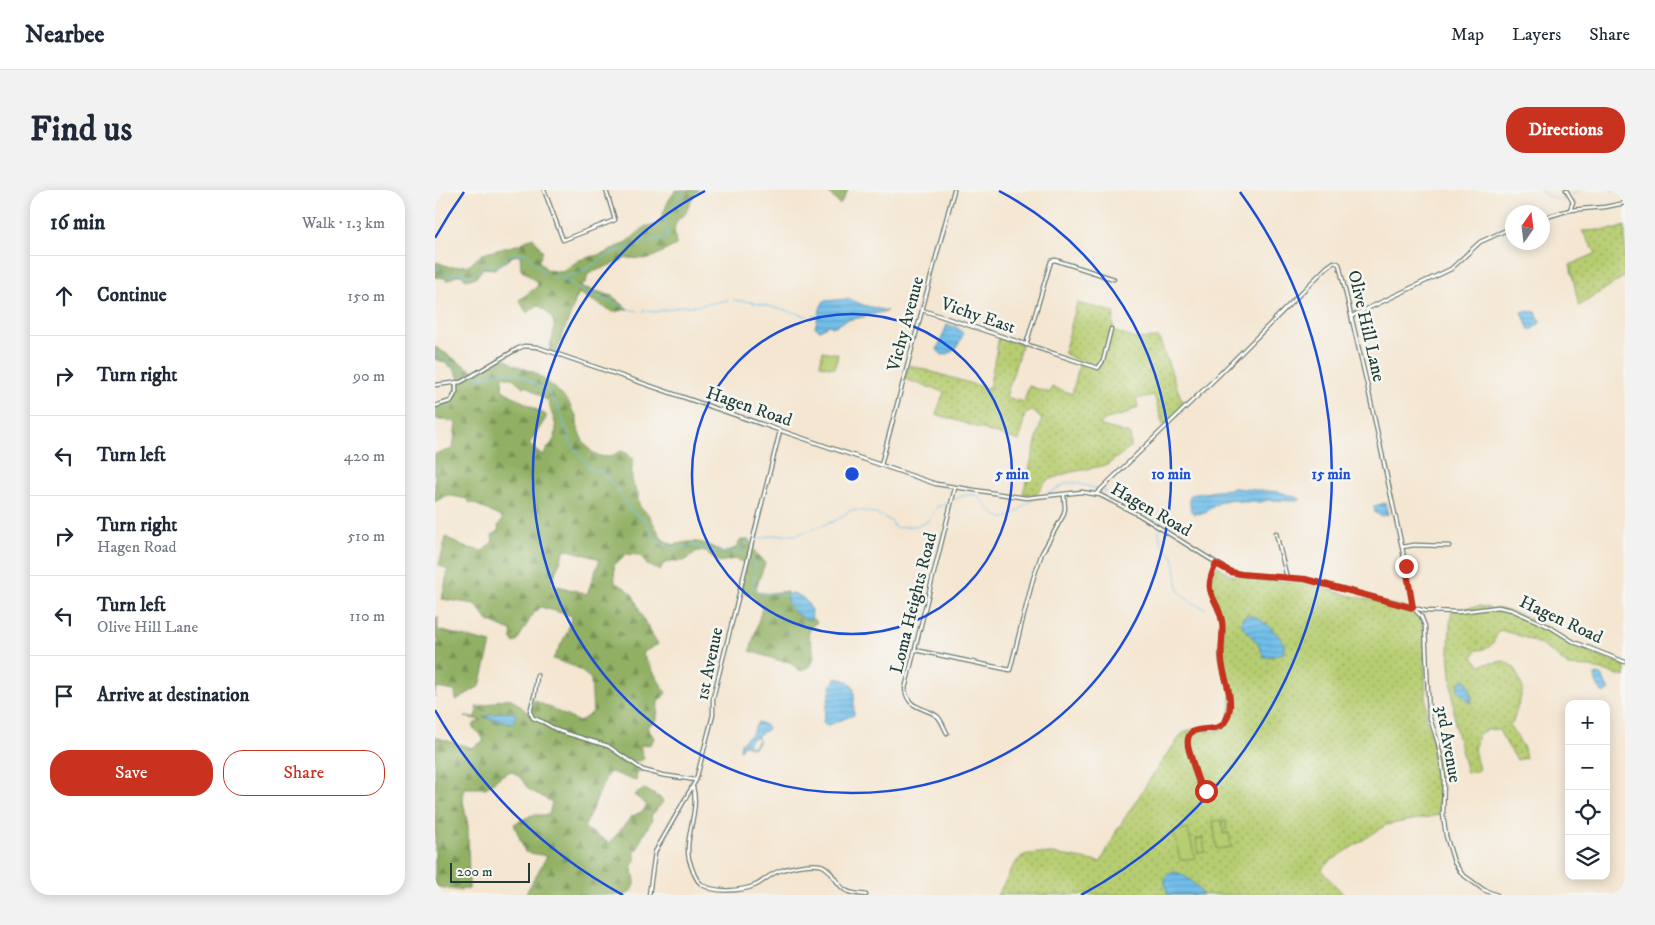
<!DOCTYPE html>
<meta charset="utf-8">
<style>
:root{--surface:#fff;--page:#f2f2f3;--text:#1f2937;--muted:#747a83;--line:#e0e1e3;--accent:#c8321e}
body{margin:0;font-family:"IM FELL DW Pica",serif;background:var(--page);color:var(--text)}
.controls{position:absolute;right:15px;bottom:15px;display:grid;overflow:hidden;border-radius:10px;box-shadow:0 2px 12px #0003}
.controls button{width:45px;height:45px;display:grid;place-items:center;padding:0;border:0;border-bottom:1px solid var(--line);background:var(--surface);color:var(--text);font:25px sans-serif}
.compass{position:absolute;left:1070px;top:15px;width:45px;height:45px;border-radius:50%;background:var(--surface);box-shadow:0 2px 12px #0003;rotate:14deg}
.scale{position:absolute;left:15px;bottom:12px;width:80px;box-sizing:border-box;padding-left:5px;border:2px solid #1f3d34;border-top:0;font-size:14px;line-height:18px;white-space:nowrap;color:#1f3d34;-webkit-text-stroke:4px #f6f6f2;paint-order:stroke}
.stop{position:absolute;width:15px;height:15px;margin:-11px;border:4px solid #c8321e;border-radius:50%;background:#fff}
.stop.end{background:#c8321e;border-color:#fff;box-shadow:0 1px 5px #0008}
.list{margin:0;padding:0;list-style:none}
h2{display:flex;justify-content:space-between;align-items:center;height:65px;margin:0;padding:0 20px;font-size:21px}
h2 small{font-size:16px;font-weight:400;color:var(--muted)}
.list li{display:grid;grid-template-columns:32px 1fr auto;gap:15px;align-items:center;box-sizing:border-box;height:80px;padding:0 20px;border-top:1px solid var(--line)}
.list b{display:block;font-size:19px;white-space:nowrap}
.list p{margin:0;font-size:16px;white-space:nowrap;color:var(--muted)}
.list em{font-size:16px;font-style:normal;color:var(--muted)}
.actions{display:flex;gap:10px;padding:15px 20px}
.actions a{flex:1;padding:11px 0;border:1px solid var(--accent);border-radius:20px;text-align:center;font-size:18px;color:var(--accent)}
.actions .main{background:var(--accent);color:#fff}
.icon{flex:none;width:28px;height:28px;fill:none;stroke:currentColor;stroke-width:2;stroke-linecap:round;stroke-linejoin:round}
.map{position:relative;flex:none;width:1190px;height:705px;overflow:hidden;border-radius:20px}
header{display:flex;align-items:center;gap:30px;box-sizing:border-box;height:70px;padding:0 25px;background:var(--surface);border-bottom:1px solid var(--line)}
header strong{font-size:24px}
nav{display:flex;gap:28px;margin-inline-start:auto;font-size:18px}
.intro{display:flex;align-items:center;justify-content:space-between;box-sizing:border-box;height:120px;padding:0 30px}
h1{margin:0;font-size:35px}
.button{padding:12px 22px;border-radius:20px;background:var(--accent);color:#fff;font-size:18px;font-weight:700}
main{display:flex;gap:30px;padding:0 30px}
aside{flex:1;background:var(--surface);border-radius:20px;box-shadow:0 2px 12px #0003}
.map>svg:first-child{display:block}
.grass{fill:url(#grass-dots);stroke:#6b8552}
.forest{fill:url(#forest-firs);stroke:#58764c;fill-rule:evenodd}
.pitch{fill:#b7cd71;stroke:#6b8552}
.water{fill:url(#water-rules);stroke:#487e90}
.lines{fill:none;stroke-linecap:round;stroke-linejoin:round}
.stream{stroke:#71bfeb;stroke-width:1}
.minor-casing{stroke:#6a786b;stroke-width:5}
.minor{stroke:#fff;stroke-width:2.5}
.route{stroke:#c8321e;stroke-width:6}
.ring{fill:none;stroke:#1d4ed8;stroke-width:2.5}
.labels{text-anchor:middle;dominant-baseline:central;stroke-width:5;stroke-linejoin:round;paint-order:stroke}
.street-label{font-size:18px;fill:#1f3d34;stroke:#f6f6f2}
.centre{fill:#1d4ed8;stroke:#f6f6f2;stroke-width:2.5}
.ring-label{font-size:15px;text-anchor:middle;font-weight:bold;fill:#1d4ed8;stroke:#f6f6f2;stroke-width:5;stroke-linejoin:round;paint-order:stroke}
</style>
<header>
<strong>Nearbee</strong>
<nav><a>Map</a><a>Layers</a><a>Share</a></nav>
</header>
<div class="intro"><h1>Find us</h1><a class="button">Directions</a></div>
<main>
<aside>
<h2>16 min<small>Walk · 1.3 km</small></h2>
<ul class="list">
<li><svg class="icon" aria-label="ahead" viewBox="0 0 24 24"><path d="M12 20V5M6 11l6-6 6 6"/></svg><div><b>Continue</b></div><em>150 m</em></li>
<li><svg class="icon" aria-label="right" viewBox="0 0 24 24"><path d="M7 20v-9h11M14 6l5 5-5 5"/></svg><div><b>Turn right</b></div><em>90 m</em></li>
<li><svg class="icon" aria-label="left" viewBox="0 0 24 24"><path d="M17 20v-9H6M10 6l-5 5 5 5"/></svg><div><b>Turn left</b></div><em>420 m</em></li>
<li><svg class="icon" aria-label="right" viewBox="0 0 24 24"><path d="M7 20v-9h11M14 6l5 5-5 5"/></svg><div><b>Turn right</b><p>Hagen Road</p></div><em>510 m</em></li>
<li><svg class="icon" aria-label="left" viewBox="0 0 24 24"><path d="M17 20v-9H6M10 6l-5 5 5 5"/></svg><div><b>Turn left</b><p>Olive Hill Lane</p></div><em>110 m</em></li>
<li><svg class="icon" aria-label="arrive" viewBox="0 0 24 24"><path d="M6 21V4h12l-3 4 3 4H6"/></svg><div><b>Arrive at destination</b></div></li>
</ul>
<div class="actions"><a class="main">Save</a><a>Share</a></div>
</aside>
<div class="map">
<svg width="1190" height="705" viewBox="0 0 1190 705">
<defs>
<pattern id="grass-dots" width="8" height="8" patternUnits="userSpaceOnUse" patternTransform="scale(1.25)"><rect width="8" height="8" fill="#b7cd71"/><path d="M2 2h.1M6 6h.1" fill="none" stroke="#94a85e" stroke-width="1.8" stroke-linecap="round"/></pattern>
<pattern id="forest-firs" width="22" height="20" patternUnits="userSpaceOnUse" patternTransform="scale(1.25)"><rect width="22" height="20" fill="#91b063"/><path d="M5 1l3.5 6h-7zM16 11l3.5 6h-7z" fill="#769052"/></pattern>
<pattern id="water-rules" width="6" height="5" patternUnits="userSpaceOnUse" patternTransform="scale(1.25)"><rect width="6" height="5" fill="#71bfeb"/><path d="M0 2.5h6" fill="none" stroke="#5c9cbf"/></pattern>
</defs>
<rect width="100%" height="100%" fill="#f6f6f2"/>
<filter id="ink" filterUnits="userSpaceOnUse"><feTurbulence type="fractalNoise" baseFrequency=".02" numOctaves="2"/><feDisplacementMap in="SourceGraphic" scale="10" xChannelSelector="R" yChannelSelector="G"/><feConvolveMatrix kernelMatrix="1 2 1 2 8 2 1 2 1" color-interpolation-filters="sRGB"/></filter>
<filter id="wash" filterUnits="userSpaceOnUse"><feTurbulence type="fractalNoise" baseFrequency=".0096" numOctaves="4" result="noise"/><feDisplacementMap in="SourceGraphic" scale="20" xChannelSelector="R" yChannelSelector="G"/><feGaussianBlur stdDeviation="1.12" result="paint"/><feColorMatrix in="noise" values="0 0 0 0 0 0 0 0 0 0 0 0 0 0 0 0 0 1.4 0 .05"/><feComposite in="paint" operator="in"/></filter>
<g filter="url(#wash)">
<rect width="100%" height="100%" fill="#f4e6d1"/>
<g class="grass">
<polygon points="1190,36 1190,86 1144,116 1135,75 1161,63 1147,41 1181,39"/>
<polygon points="642,113 679,122 678,141 700,149 724,148 748,214 741,226 728,235 719,205 701,209 703,217 688,225 671,229 664,235 695,244 696,257 672,275 632,283 611,291 601,305 588,304 607,228 597,221 590,224 584,251 501,224 509,202 469,189 474,175 554,199 564,147 587,154 571,207 589,212 594,196 615,203 617,197 637,204 645,172 629,163"/>
<path d="M782,376L796,385L828,390L869,392L912,405L978,419L988,434L992,532L1005,580L1004,625L951,635L891,674L888,677L887,681L909,705H562C571,693 575,678 585,668C596,656 649,670 666,672L682,640L723,577L747,544L753,540L779,541L789,538C803,511 792,497 789,470C788,456 789,441 787,427C782,407 767,400 782,376Z"/>
<path d="M1045,416L1058,419L1062,418L1085,425L1099,431L1130,452L1149,458L1159,465L1190,475V487L1155,477L1133,476C1110,455 1095,447 1064,440C1058,453 1057,460 1041,460L1038,467L1045,475L1069,471L1080,478L1088,499L1078,532L1075,536L1089,558L1091,568L1082,570C1075,559 1070,552 1064,540L1053,539L1044,544L1039,559L1044,580L1032,583L1020,536L1014,460L1015,434L1017,420Z"/>
</g>
<g class="forest">
<path d="M241,0H265L260,4L250,24L243,29L239,38L241,55L214,69L192,68L153,84L151,92L144,96L177,106L193,119L178,122L144,103L141,109L121,164L114,161C120,138 125,130 103,115L92,123L84,110L102,97L103,93L86,79L85,65L78,66L60,79L48,78L41,87L31,90L26,85H22L12,91L10,88L0,87V73L2,72L15,77L35,75L47,64L85,54L98,47L108,62L104,71L112,80L127,82L144,70L170,63L192,52L211,36L223,35L234,10Z"/>
<polygon points="396,0 413,0 405,15 393,2"/>
<path d="M0,157C15,165 27,176 43,183L68,167L79,175L99,182L120,198L134,213L138,222L142,226C140,243 155,272 176,266C179,265 183,262 187,261L193,264L198,269C197,281 194,293 203,303V310L205,317L214,325L227,349L238,355C263,349 267,351 288,363L301,358L305,350H315L316,357L330,373L321,398L322,401C330,406 342,401 352,402C350,413 365,434 377,428L382,432L376,437L373,445C379,458 385,476 365,481L355,472L346,471L315,461L327,418L317,405L305,401L312,373L300,369L284,372L271,362L262,361L249,371H236L228,374L225,381L212,375L205,365L191,364L179,375L180,393C201,402 198,407 207,426C211,436 218,445 223,454L207,463L231,503L223,512L222,530L212,537L219,548L216,554L205,556L209,569L204,571H195L206,581L202,582L201,591L176,582L172,585L149,638L175,653L196,627L208,621L212,615L199,605L210,599L227,609L228,612L216,626L217,630L205,651L203,659L200,660V671L196,677C201,688 203,698 191,705H90L112,666L90,662L79,634L97,625H114L117,612L93,599L86,588L76,581L66,586L51,598H29L28,611L33,636L34,699L20,700L0,696V547L37,558L49,551L45,543L38,539L39,534L46,530L30,527L39,528L42,521L41,517C53,517 67,506 76,509C82,512 89,520 94,524L99,510L144,532L158,522L156,489L141,477L118,469L132,443L137,426L106,417L98,424L82,451L79,453L77,450L76,441L53,431L40,414L7,409L13,380L4,375L11,347L29,357L48,361L58,351L57,345L64,341L63,337L68,328L38,313H35L32,309L12,305L0,312V264L18,259L21,233C14,229 7,232 0,228V216L16,211L21,202V192H25C22,179 12,172 0,169ZM68,186L79,189L88,197L91,196L114,212C116,227 126,237 118,251C115,256 111,259 109,265L105,263L94,254L111,228V225L69,201L67,199ZM130,359L165,369L152,404L116,394ZM63,522L80,523L77,533L48,527L62,524Z"/>
<polygon points="3,427 3,440 56,453 45,496 21,510 20,501 1,498 0,507 0,460 4,449 0,449 0,430"/>
</g>
<g class="pitch">
<polygon points="388,161 403,164 400,178 385,175"/>
<polygon points="786,630 787,638 787,631 790,630 792,639 788,640 788,644 794,643 796,657 782,659 778,631"/>
<polygon points="753,639 760,668 745,670 739,642"/>
<polygon points="768,648 770,662 763,663 761,649"/>
</g>
<g class="water">
<polygon points="412,109 417,110 428,115 452,121 428,127 412,130 398,137 393,135 385,140 380,137 386,116 389,111"/>
<polygon points="1090,121 1101,122 1105,131 1105,133 1096,140 1094,140 1087,122"/>
<path d="M512,135C519,136 524,137 528,144C524,154 520,164 507,165L502,160Z"/>
<polygon points="800,298 845,302 866,309 862,311 832,310 827,312 806,312 796,309 785,312 769,323 759,324 756,321 754,308 756,305"/>
<polygon points="950,313 953,324 946,326 940,323 939,316"/>
<path d="M358,403C369,407 374,412 377,424L375,430C364,429 351,416 351,405Z"/>
<path d="M811,425C825,425 843,443 849,454V463L833,467H829L823,454L806,434L807,429Z"/>
<path d="M1162,484L1167,486L1174,501L1169,503C1163,500 1160,491 1160,485Z"/>
<path d="M401,488C427,492 417,505 419,525L391,536L388,532L389,527L397,494Z"/>
<polygon points="1030,489 1035,499 1037,514 1023,500 1024,493"/>
<polygon points="63,522 74,523 77,522 81,525 78,533 48,527 53,527 55,524 61,524"/>
<polygon points="323,532 332,536 333,539 323,545 323,553 319,558 313,556 314,555 317,557 320,555 323,549 321,547 316,549 312,556 309,555 305,560 306,553 317,543"/>
<path d="M738,682C750,683 762,695 768,705H733L729,689L733,684Z"/>
</g>
<g class="lines">
<g class="stream">
<path d="M1105,0C1111,7 1118,8 1127,10L1133,7"/>
<polyline points="1176,0 1184,0"/>
<polyline points="1138,5 1145,0"/>
<polyline points="0,80 4,79 13,86 23,82 36,86 49,75 66,75 76,63 93,64 110,85 127,88 144,83 175,64 206,53 233,47 229,30 249,0"/>
<polyline points="127,88 142,98 193,119 203,121"/>
<polyline points="298,110 316,112 373,126"/>
<polyline points="208,121 220,122 248,116 262,116 293,110"/>
<polyline points="378,126 383,126"/>
<path d="M0,164C14,168 22,181 36,185"/>
<polyline points="42,187 47,188 64,182 82,183 112,201 123,216 136,253 153,277 167,282 182,299 196,321 210,330 218,347 236,358 247,358 257,355 288,363 303,361 311,366"/>
<polyline points="667,300 713,323 725,331 724,335"/>
<polyline points="610,305 632,293 641,293 663,299"/>
<path d="M519,310C525,306 539,302 545,307C546,308 546,310 547,311C551,316 562,328 568,328C579,328 588,314 598,310"/>
<path d="M724,340C723,357 735,358 739,370C742,381 740,392 745,402C750,410 763,415 771,419"/>
<polyline points="320,350 338,345 361,345 402,330 414,321 423,320 439,323 451,328 457,332 460,338 485,335 492,332 502,317 514,313"/>
<polyline points="303,361 309,355 315,350"/>
<path d="M315,369L319,371C322,382 317,391 322,401L325,403L351,405"/>
<polyline points="791,373 792,383 794,387"/>
</g>
</g>
</g>
<g filter="url(#ink)">
<g class="lines">
<defs>
<g id="minor">
<polyline points="109,0 128,50 180,30 171,0"/>
<polyline points="1131,0 1138,12 1135,20"/>
<polyline points="1108,28 1135,20 1170,17 1190,13"/>
<polyline points="487,120 663,178 668,171 676,139"/>
<polyline points="917,126 1016,79 1045,52 1078,37"/>
<polyline points="591,155 616,71 620,70 679,89"/>
<polyline points="0,195 26,192 82,159 89,156 102,157 501,294 591,308 647,302 665,305 704,325 796,382 811,385 870,389 991,421 1024,422 1063,417 1077,420 1115,437 1139,452 1190,472"/>
<polyline points="0,216 16,211 21,202 21,192"/>
<polyline points="446,275 519,0"/>
<polyline points="661,304 784,185 892,77 899,72 904,74 932,194 967,357 978,418 986,426 990,436 994,525 1003,553 1007,573 1009,589 1008,624 1011,646 1019,672 1027,684 1049,700 1062,705"/>
<polyline points="841,343 852,388"/>
<polyline points="967,357 979,355 1014,356"/>
<polyline points="480,460 575,480 598,389 607,363 628,326 630,319 629,305"/>
<polyline points="102,485 100,503 95,522 98,528 108,532 124,541 173,556 208,580 227,585 261,590"/>
<path d="M512,543C509,538 506,529 502,526C488,516 473,520 470,499L520,298"/>
<path d="M258,597C265,621 249,647 254,669C256,676 260,689 265,693C277,704 308,701 321,695C329,691 335,684 344,681C356,677 372,673 385,675C397,677 401,697 412,701C418,704 425,704 431,705"/>
<path d="M773,602L766,598L764,593C760,581 755,568 753,556C749,531 776,544 787,536C791,532 793,524 794,518C797,502 788,486 786,470C785,457 789,444 787,432C782,405 766,405 781,374"/>
<polyline points="214,705 220,662 261,590 278,525 278,508 345,241"/>
</g>
</defs>
<use href="#minor" class="minor-casing"/>
<use href="#minor" class="minor"/>
</g>
</g>
<g class="lines" filter="url(#ink)">
<path class="route" d="M771,601C763,595 761,583 758,574C757,568 754,562 753,556C750,531 776,544 787,535C791,532 794,524 795,518C797,502 788,486 787,470C785,457 789,444 787,431C782,405 766,405 781,374L796,382L806,384L870,389L978,418L971,376"/>
</g>
<g class="ring">
<circle cx="417" cy="284" r="160"/>
<path d="M564 1A319 319 0 1 1 270 1"/>
<path d="M188 705A479 479 0 0 1 0 520M0 48A479 479 0 0 1 29 2M805 2A479 479 0 0 1 646 705"/>
</g>
<g class="labels">
<g class="street-label">
<text transform="translate(543 126) rotate(19)">Vichy East</text>
<text transform="translate(471 134) rotate(-75)">Vichy Avenue</text>
<text transform="translate(931 136) rotate(77)">Olive Hill Lane</text>
<text transform="translate(314 217) rotate(19)">Hagen Road</text>
<text transform="translate(716 320) rotate(30)">Hagen Road</text>
<text transform="translate(479 413) rotate(-76)">Loma Heights Road</text>
<text transform="translate(1126 430) rotate(25)">Hagen Road</text>
<text transform="translate(275 474) rotate(-78)">1st Avenue</text>
<text transform="translate(1013 554) rotate(80)">3rd Avenue</text>
</g>
</g>
<circle cx="417" cy="284" r="8" class="centre"/>
<g class="ring-label">
<text x="577" y="289">5 min</text>
<text x="736" y="289">10 min</text>
<text x="896" y="289">15 min</text>
</g>
</svg>
<div class="controls">
<button>+</button>
<button>−</button>
<button><svg class="icon" aria-label="locate" viewBox="0 0 24 24"><circle cx="12" cy="12" r="6"/><path d="M12 2v4M12 18v4M2 12h4M18 12h4"/></svg></button>
<button><svg class="icon" aria-label="layers" viewBox="0 0 24 24"><path d="M12 4l9 5-9 5-9-5zM3 14l9 5 9-5"/></svg></button>
</div>
<svg class="compass" viewBox="-18 -18 36 36"><path d="M0-13l5 13h-10z" fill="#e53935"/><path d="M0 13l5-13h-10z" fill="#747a83"/></svg>
<div class="scale">200 m</div>
<div class="stop" style="left:771px;top:601px"></div>
<div class="stop end" style="left:971px;top:376px"></div>
</div>
</main>
